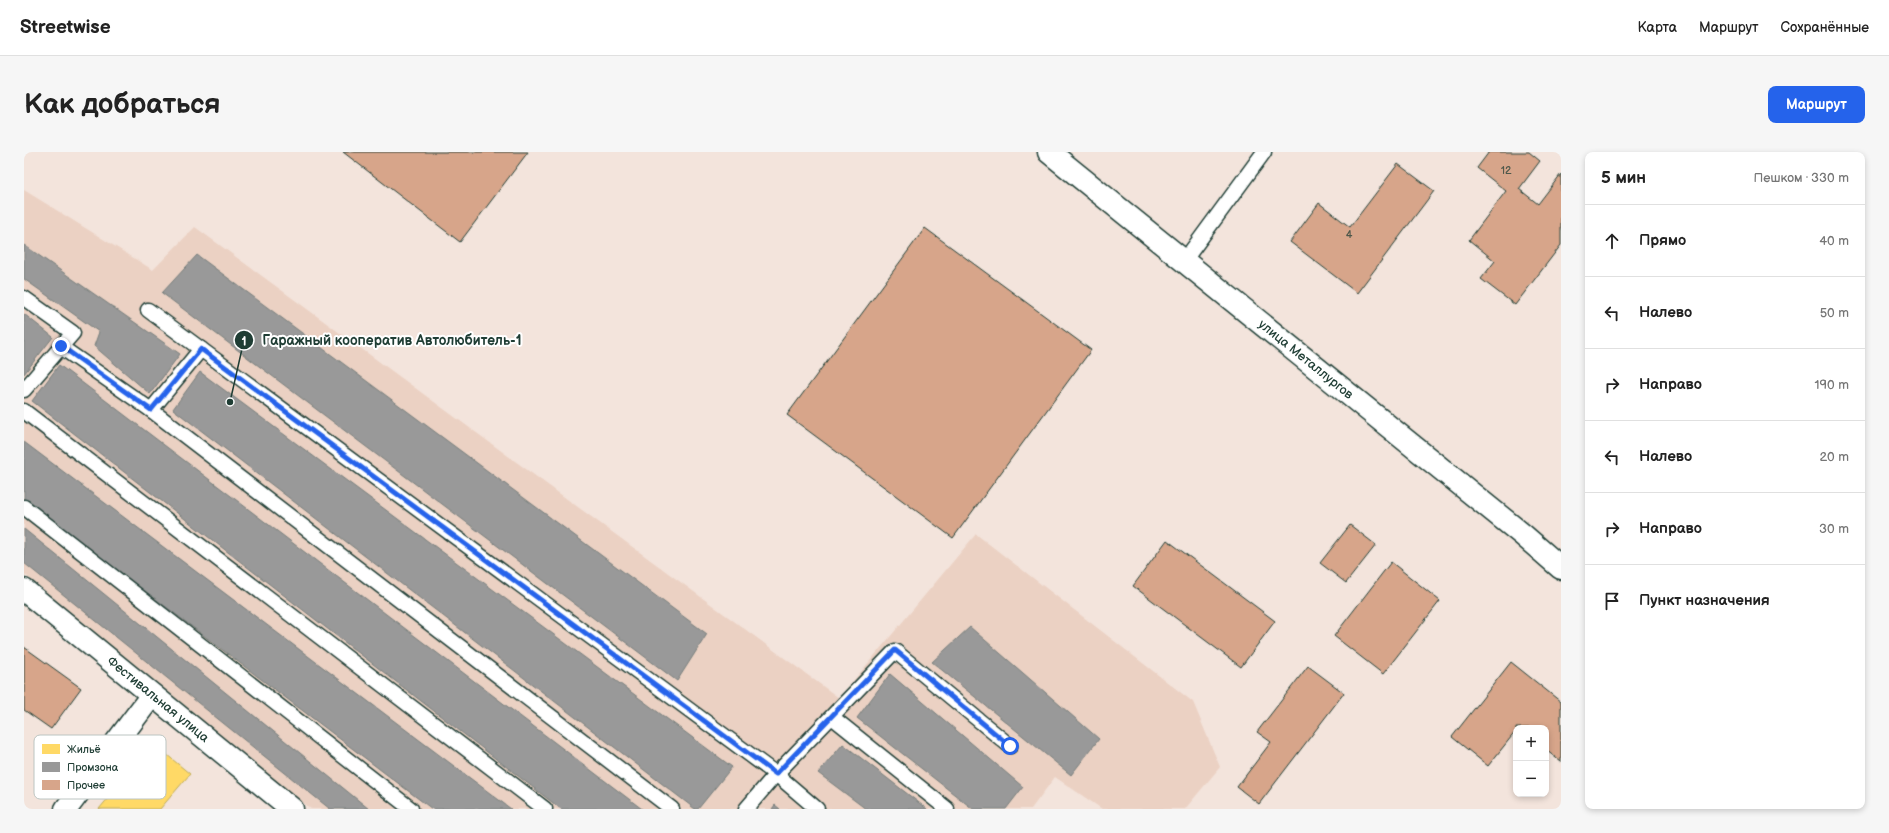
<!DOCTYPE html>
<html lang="ru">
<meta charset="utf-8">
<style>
:root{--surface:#fff;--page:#f6f6f6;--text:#222;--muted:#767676;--line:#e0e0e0;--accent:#2563eb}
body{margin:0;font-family:"Balsamiq Sans",sans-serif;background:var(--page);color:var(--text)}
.controls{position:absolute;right:12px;bottom:12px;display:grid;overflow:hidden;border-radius:8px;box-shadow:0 2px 6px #0003}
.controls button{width:36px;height:36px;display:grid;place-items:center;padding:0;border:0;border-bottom:1px solid var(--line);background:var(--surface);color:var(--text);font:20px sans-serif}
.stop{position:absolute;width:12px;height:12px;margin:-9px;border:3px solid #2563eb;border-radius:50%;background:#fff}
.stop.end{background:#2563eb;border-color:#fff;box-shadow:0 1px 4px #0008}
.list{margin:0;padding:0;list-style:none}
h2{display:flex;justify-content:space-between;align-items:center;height:52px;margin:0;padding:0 16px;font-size:17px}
h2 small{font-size:13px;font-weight:400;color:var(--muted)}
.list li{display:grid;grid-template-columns:26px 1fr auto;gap:12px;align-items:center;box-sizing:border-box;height:72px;padding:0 16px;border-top:1px solid var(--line)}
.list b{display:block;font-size:15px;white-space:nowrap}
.list em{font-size:13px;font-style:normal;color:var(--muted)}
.icon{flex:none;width:22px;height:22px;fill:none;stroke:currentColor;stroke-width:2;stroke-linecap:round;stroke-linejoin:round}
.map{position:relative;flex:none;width:1537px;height:657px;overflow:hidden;border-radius:8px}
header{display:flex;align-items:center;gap:24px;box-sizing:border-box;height:56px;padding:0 20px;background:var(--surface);border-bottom:1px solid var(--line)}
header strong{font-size:19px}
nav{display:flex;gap:22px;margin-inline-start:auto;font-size:14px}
.intro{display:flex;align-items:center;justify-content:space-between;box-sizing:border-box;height:96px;padding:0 24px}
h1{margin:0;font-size:28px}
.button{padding:10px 18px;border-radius:8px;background:var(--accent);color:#fff;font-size:14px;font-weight:700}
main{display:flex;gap:24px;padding:0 24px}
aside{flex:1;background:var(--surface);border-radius:8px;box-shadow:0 2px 6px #0003}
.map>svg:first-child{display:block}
.built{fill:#ebd1c3}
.homes{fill:#ffd966;stroke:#bcaa57}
.industry{fill:#999;stroke:#747d7b}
.building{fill:#d7a58a;stroke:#1f3d34}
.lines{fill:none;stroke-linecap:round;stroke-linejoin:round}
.lane-casing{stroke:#1f3d34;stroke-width:17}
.street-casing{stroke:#1f3d34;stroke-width:25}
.secondary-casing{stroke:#1f3d34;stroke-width:25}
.lane{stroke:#fff;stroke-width:14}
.street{stroke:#fff;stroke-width:22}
.secondary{stroke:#fff;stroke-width:22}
.route{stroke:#2563eb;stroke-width:5}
.labels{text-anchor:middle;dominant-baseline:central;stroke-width:4;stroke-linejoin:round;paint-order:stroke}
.number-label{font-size:11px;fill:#4d574a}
.street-label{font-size:13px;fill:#1f3d34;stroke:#fff}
.key{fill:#fff;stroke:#bcc5c2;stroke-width:1}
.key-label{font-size:11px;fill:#1f3d34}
.leader{fill:none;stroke:#1f3d34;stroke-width:1.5}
.callout-dot{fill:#1f3d34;stroke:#fff;stroke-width:1.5}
.mark-label{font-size:12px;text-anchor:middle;font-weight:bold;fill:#fff}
.callout-label{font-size:14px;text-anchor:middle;font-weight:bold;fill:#1f3d34;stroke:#fff;stroke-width:4;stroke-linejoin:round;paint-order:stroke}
</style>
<header>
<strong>Streetwise</strong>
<nav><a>Карта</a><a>Маршрут</a><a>Сохранённые</a></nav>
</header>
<div class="intro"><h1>Как добраться</h1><a class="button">Маршрут</a></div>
<main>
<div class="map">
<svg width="1537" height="657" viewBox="0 0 1537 657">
<rect width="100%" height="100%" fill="#f3e4dc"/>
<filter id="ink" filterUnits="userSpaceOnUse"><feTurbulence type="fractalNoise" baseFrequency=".025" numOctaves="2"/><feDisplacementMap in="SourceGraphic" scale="8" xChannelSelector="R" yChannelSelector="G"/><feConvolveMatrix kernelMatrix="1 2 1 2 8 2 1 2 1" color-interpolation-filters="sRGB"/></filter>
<g filter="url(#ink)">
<polygon class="built" points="0,38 129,118 171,75 815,546 952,382 1169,550 1196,615 1161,657 1078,657 1031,625 1007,657 287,657 0,422"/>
<polygon class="homes" points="130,592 166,622 136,657 75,657"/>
<g class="industry">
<polygon points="0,93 156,202 126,242 70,194 75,180 0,127"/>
<polygon points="173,103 683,482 653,529 138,141"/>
<polygon points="0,162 29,185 0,222"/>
<polygon points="35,213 618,657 537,657 8,249"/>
<polygon points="176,220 708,615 674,657 671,657 149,257"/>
<polygon points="0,290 487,657 408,657 0,347"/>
<polygon points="0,377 345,657 306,657 0,411"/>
<polygon points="946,475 1075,587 1047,623 908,510"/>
<polygon points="866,522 999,635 982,657 949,657 833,566"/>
<polygon points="819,592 903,657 842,657 794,621"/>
<polygon points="751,653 756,657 748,657"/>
</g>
<g class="building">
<polygon points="319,0 504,0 436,90"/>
<polygon points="1465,0 1505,0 1516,9 1495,37 1514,52 1537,22 1537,93 1491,153 1457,127 1471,109 1445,88 1482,39 1453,16"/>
<polygon points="1374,12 1410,39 1333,141 1266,90 1295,51 1326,75"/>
<polygon points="901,76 1067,198 929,386 763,263"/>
<polygon points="1326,373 1352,393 1322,431 1296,411"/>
<polygon points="1143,388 1251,469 1217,515 1109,434"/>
<polygon points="1367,410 1416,449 1359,522 1310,484"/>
<polygon points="0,495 57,536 27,577 0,558"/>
<polygon points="1487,510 1537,550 1537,610 1522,598 1522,576 1492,576 1492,579 1464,614 1428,585"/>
<polygon points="1284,514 1320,541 1235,652 1213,635 1247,590 1233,580"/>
</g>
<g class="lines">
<defs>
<g id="lane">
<polyline points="1160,109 1240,0"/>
<polyline points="0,146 49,181 0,238"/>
<polyline points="124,158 752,622 722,657"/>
<polyline points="37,195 127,258 648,657"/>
<polyline points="127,258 177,197"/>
<polyline points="0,259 521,657"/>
<polyline points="0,355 387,657"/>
<polyline points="808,565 923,657"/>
<polyline points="793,657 752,622 871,499 986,594"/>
</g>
<g id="street">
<path id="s1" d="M0,438L268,657"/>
<polyline points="42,657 128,543"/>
</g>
<g id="secondary">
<path id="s2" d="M1025,0L1499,383L1537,416"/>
</g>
</defs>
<use href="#lane" class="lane-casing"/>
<use href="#street" class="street-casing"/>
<use href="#secondary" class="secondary-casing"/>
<use href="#lane" class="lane"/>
<use href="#street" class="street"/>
<use href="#secondary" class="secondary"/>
</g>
</g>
<g class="lines" filter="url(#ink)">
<polyline class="route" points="37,194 127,258 177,197 752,622 871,498 986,594"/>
</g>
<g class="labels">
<g class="number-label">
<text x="1482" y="18">12</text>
<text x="1325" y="82">4</text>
</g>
<g class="street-label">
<text stroke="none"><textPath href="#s2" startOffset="330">улица Металлургов</textPath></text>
<text stroke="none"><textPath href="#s1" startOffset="173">Фестивальная улица</textPath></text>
</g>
</g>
<rect x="10" y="583" width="132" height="64" rx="6" class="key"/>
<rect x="18" y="592" width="18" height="10" fill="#ffd966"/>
<rect x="18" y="610" width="18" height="10" fill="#999"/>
<rect x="18" y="628" width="18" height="10" fill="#d7a58a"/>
<g class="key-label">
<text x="43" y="601">Жильё</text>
<text x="43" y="619">Промзона</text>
<text x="43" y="637">Прочее</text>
</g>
<path class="leader" d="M206 250L220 188"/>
<g class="callout-dot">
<circle cx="206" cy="250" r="4"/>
<circle cx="220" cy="188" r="10"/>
</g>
<g class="mark-label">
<text x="220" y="193">1</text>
</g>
<g class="callout-label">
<text x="368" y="193">Гаражный кооператив Автолюбитель-1</text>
</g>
</svg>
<div class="controls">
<button>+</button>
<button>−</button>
</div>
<div class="stop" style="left:986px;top:594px"></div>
<div class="stop end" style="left:37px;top:194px"></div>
</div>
<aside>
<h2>5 мин<small>Пешком · 330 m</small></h2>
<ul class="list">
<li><svg class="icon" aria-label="ahead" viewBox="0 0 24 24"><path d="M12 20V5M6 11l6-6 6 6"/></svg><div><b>Прямо</b></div><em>40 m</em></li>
<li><svg class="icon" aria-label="left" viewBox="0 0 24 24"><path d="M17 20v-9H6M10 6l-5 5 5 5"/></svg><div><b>Налево</b></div><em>50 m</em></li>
<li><svg class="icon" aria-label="right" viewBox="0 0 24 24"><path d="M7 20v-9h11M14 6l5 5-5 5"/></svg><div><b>Направо</b></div><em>190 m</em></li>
<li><svg class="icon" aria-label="left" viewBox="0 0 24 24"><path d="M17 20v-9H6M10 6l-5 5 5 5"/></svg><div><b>Налево</b></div><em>20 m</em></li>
<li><svg class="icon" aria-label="right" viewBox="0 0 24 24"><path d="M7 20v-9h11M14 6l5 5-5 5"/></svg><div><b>Направо</b></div><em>30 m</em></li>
<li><svg class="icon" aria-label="arrive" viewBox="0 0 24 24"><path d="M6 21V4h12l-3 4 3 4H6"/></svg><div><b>Пункт назначения</b></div></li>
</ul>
</aside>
</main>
